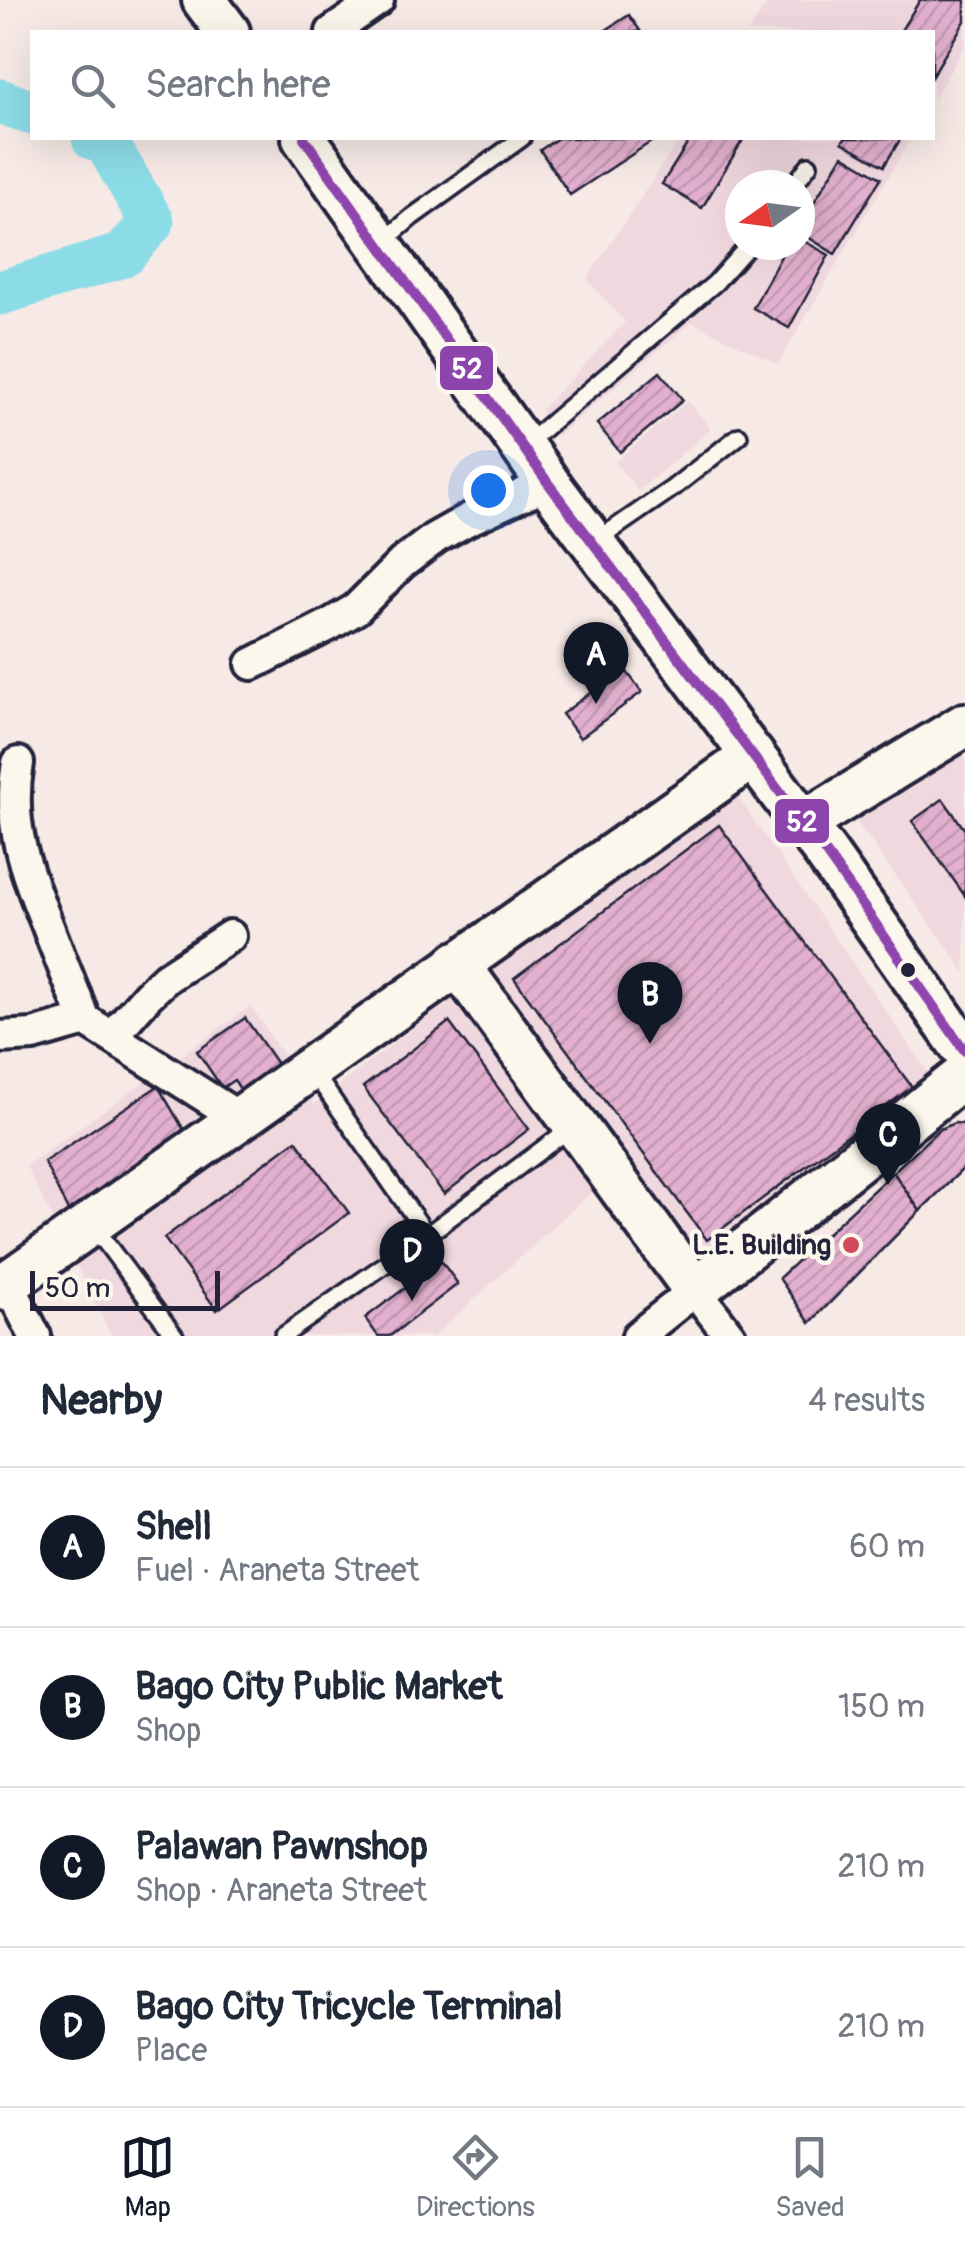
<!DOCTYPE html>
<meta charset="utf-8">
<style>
:root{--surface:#fff;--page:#f6f6f7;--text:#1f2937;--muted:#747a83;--line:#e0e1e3;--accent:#111827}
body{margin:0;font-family:Pangolin,sans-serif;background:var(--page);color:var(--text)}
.compass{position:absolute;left:725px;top:170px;width:90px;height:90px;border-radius:50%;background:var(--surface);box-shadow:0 10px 40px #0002;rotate:256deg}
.scale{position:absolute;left:30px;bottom:25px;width:190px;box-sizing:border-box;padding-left:10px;border:5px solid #22223b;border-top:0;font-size:28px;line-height:35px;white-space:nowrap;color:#22223b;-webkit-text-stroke:8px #fbf7ec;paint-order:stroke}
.you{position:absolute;left:488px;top:490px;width:35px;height:35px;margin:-25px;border:8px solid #fff;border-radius:50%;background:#1a73e8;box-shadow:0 0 0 15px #1a73e833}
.badge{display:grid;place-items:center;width:65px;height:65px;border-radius:50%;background:var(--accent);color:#fff;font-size:32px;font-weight:700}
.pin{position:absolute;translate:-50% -82px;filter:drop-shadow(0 2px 5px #0008)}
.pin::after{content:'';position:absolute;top:52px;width:35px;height:30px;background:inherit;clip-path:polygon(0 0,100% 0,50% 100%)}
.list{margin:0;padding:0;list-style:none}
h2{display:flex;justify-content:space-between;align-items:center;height:130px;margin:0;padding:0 40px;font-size:42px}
h2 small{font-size:32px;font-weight:400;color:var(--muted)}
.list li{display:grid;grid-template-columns:65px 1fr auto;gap:30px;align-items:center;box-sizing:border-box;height:160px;padding:0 40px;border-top:2px solid var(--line)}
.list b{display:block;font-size:38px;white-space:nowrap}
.list p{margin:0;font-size:32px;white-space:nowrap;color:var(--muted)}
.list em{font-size:32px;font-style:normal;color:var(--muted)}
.icon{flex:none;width:55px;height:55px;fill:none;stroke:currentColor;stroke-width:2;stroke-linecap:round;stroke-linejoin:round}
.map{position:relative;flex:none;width:965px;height:1336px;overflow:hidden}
.search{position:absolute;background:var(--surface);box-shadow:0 10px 40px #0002;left:30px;right:30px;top:30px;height:110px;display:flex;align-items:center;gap:25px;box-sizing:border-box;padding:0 35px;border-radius:0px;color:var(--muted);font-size:38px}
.sheet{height:770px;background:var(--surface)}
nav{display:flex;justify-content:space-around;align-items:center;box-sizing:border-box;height:140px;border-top:2px solid var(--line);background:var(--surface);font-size:28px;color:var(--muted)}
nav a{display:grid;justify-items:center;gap:5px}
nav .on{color:var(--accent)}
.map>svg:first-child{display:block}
.built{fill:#f0d8df;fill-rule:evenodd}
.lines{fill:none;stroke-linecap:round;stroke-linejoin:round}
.river{stroke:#8cdce7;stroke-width:45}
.building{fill:url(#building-hatch);stroke:#22223b;stroke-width:2.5}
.lane-casing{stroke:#22223b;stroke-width:22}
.street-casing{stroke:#22223b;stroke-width:38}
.secondary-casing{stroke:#22223b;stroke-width:50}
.lane{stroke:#fbf7ec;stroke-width:15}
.street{stroke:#fbf7ec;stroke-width:30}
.secondary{stroke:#fbf7ec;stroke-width:42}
.bus-1-casing{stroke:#fbf7ec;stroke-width:18}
.bus-1{stroke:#8e44ad;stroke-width:10}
.bus-dot{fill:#22223b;stroke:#fbf7ec;stroke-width:4}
.poi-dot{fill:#d1495b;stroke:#fbf7ec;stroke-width:4}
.labels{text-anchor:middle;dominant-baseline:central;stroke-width:9;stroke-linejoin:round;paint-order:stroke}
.poi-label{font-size:28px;font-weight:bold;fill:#22223b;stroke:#fbf7ec;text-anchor:end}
.line-badge{stroke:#fbf7ec;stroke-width:4}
.badge-label{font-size:28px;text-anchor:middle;font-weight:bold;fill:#fff}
</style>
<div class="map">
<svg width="965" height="1336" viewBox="0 0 965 1336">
<defs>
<pattern id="building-hatch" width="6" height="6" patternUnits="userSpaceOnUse" patternTransform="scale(2.5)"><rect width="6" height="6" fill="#e2b0ce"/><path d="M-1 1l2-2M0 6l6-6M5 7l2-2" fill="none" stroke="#c297b2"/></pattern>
</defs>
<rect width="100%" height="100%" fill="#f6e9e6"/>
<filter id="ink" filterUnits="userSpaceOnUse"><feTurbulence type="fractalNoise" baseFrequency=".01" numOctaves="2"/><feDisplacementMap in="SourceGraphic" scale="20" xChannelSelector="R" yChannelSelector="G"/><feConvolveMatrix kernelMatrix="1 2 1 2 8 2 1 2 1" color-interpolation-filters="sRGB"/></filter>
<g filter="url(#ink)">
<g class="built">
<polygon points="770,0 965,0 965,45 933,101 932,32 748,32"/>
<path d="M680,138H911L778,364L692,322L558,435L541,410L625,322L587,279ZM740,185H800V245H740Z"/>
<polygon points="688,401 711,429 638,491 615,462"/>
<polygon points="965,745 965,972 851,814"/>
<polygon points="730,786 935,1082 698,1269 621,1165 434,1336 112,1336 26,1166 251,1006 314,1104"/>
</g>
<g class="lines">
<g class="river">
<polyline points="0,101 32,113"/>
<polyline points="0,293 123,255 152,222 106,142 94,138"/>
</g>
</g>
<g class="building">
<polygon points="920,0 965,0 965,21 932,76 932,32 900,32"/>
<polygon points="629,15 641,32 603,32"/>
<polygon points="558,138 657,138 570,195 540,150"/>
<polygon points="691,138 744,138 702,208 662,184"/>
<polygon points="845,138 901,138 884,166 842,142"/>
<polygon points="843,155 881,178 835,254 800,232 800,225"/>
<polygon points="800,239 829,255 789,328 753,308 787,245 800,245"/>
<polygon points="660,372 683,400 620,452 597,424"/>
<polygon points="624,668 642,692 580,738 562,714"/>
<polygon points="943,799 965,830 965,896 912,821"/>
<polygon points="719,825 912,1087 707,1240 514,978"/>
<polygon points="245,1018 282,1071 245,1096 234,1080 222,1088 197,1051"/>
<polygon points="449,1022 529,1129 444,1194 363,1087"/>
<polygon points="158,1086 187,1135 74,1223 44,1162"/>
<polygon points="954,1123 965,1124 965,1167 920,1211 893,1172 938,1130"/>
<polygon points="296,1140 349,1213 217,1310 164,1238"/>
<polygon points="893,1172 920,1211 810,1323 779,1278"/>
<polygon points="441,1261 458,1284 390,1336 378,1336 365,1318"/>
</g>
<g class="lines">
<defs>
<g id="lane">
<polyline points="794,185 809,165"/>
<polyline points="383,242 412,217 522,138"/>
<polyline points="525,445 715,283 749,245"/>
<polyline points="596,541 673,488 739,436"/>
<polyline points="312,1070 427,1235"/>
<polyline points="94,1227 175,1336"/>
<polyline points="283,1336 427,1235 572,1127"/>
</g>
<g id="street">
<polyline points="332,32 378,0"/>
<polyline points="252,664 329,625 356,609 402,563 435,538 467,520 548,483"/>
<path d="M18,763C7,823 25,869 47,924C59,956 72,988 85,1020"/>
<polyline points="112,1036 148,995 166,978 230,936"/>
<polyline points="0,1037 33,1035 85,1020 241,1119"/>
<polyline points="8,1283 35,1336"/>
<polyline points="638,1336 695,1290 730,1336"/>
</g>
<g id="secondary">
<polyline points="204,0 228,32"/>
<polyline points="304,138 548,483 825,852 965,1051"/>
<polyline points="804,823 965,725"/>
<polyline points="457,963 695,1290 965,1075"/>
<polyline points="0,1288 753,756"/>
</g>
</defs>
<use href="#lane" class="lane-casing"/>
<use href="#street" class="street-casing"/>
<use href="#secondary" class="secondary-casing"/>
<use href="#lane" class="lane"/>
<use href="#street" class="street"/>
<use href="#secondary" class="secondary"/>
<defs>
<polyline id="bus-1" points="304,138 548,483 825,852 965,1051"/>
</defs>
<use href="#bus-1" class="bus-1-casing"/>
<use href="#bus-1" class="bus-1"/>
</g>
</g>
<circle class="bus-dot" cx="908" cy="970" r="9"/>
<circle class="poi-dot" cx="851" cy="1245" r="10"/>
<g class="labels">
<g class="poi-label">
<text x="831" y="1245">L.E. Building</text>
</g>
</g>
<g class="line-badge">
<rect x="438" y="344" width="57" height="48" rx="10" fill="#8e44ad"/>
<rect x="773" y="797" width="58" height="48" rx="10" fill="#8e44ad"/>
</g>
<g class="badge-label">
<text x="467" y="378">52</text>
<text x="802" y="831">52</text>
</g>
</svg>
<svg class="compass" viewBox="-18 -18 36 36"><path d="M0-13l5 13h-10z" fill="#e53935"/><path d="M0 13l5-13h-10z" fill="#747a83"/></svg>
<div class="scale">50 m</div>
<div class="you"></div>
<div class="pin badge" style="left:596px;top:704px">A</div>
<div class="pin badge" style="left:650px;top:1044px">B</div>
<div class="pin badge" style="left:888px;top:1185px">C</div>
<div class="pin badge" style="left:412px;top:1301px">D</div>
<div class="search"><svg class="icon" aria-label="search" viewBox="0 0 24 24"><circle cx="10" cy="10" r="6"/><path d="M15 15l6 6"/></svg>Search here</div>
</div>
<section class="sheet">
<h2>Nearby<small>4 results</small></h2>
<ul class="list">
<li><span class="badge">A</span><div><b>Shell</b><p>Fuel · Araneta Street</p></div><em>60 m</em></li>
<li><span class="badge">B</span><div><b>Bago City Public Market</b><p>Shop</p></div><em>150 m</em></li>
<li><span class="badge">C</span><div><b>Palawan Pawnshop</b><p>Shop · Araneta Street</p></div><em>210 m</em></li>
<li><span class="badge">D</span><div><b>Bago City Tricycle Terminal</b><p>Place</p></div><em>210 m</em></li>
</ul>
</section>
<nav>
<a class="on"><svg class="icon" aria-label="map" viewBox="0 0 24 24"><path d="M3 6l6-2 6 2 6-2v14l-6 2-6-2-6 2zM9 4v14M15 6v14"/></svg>Map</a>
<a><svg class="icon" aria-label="directions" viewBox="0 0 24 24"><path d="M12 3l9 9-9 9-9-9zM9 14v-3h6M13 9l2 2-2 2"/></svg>Directions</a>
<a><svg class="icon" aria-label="saved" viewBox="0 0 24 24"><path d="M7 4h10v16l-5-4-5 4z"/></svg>Saved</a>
</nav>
